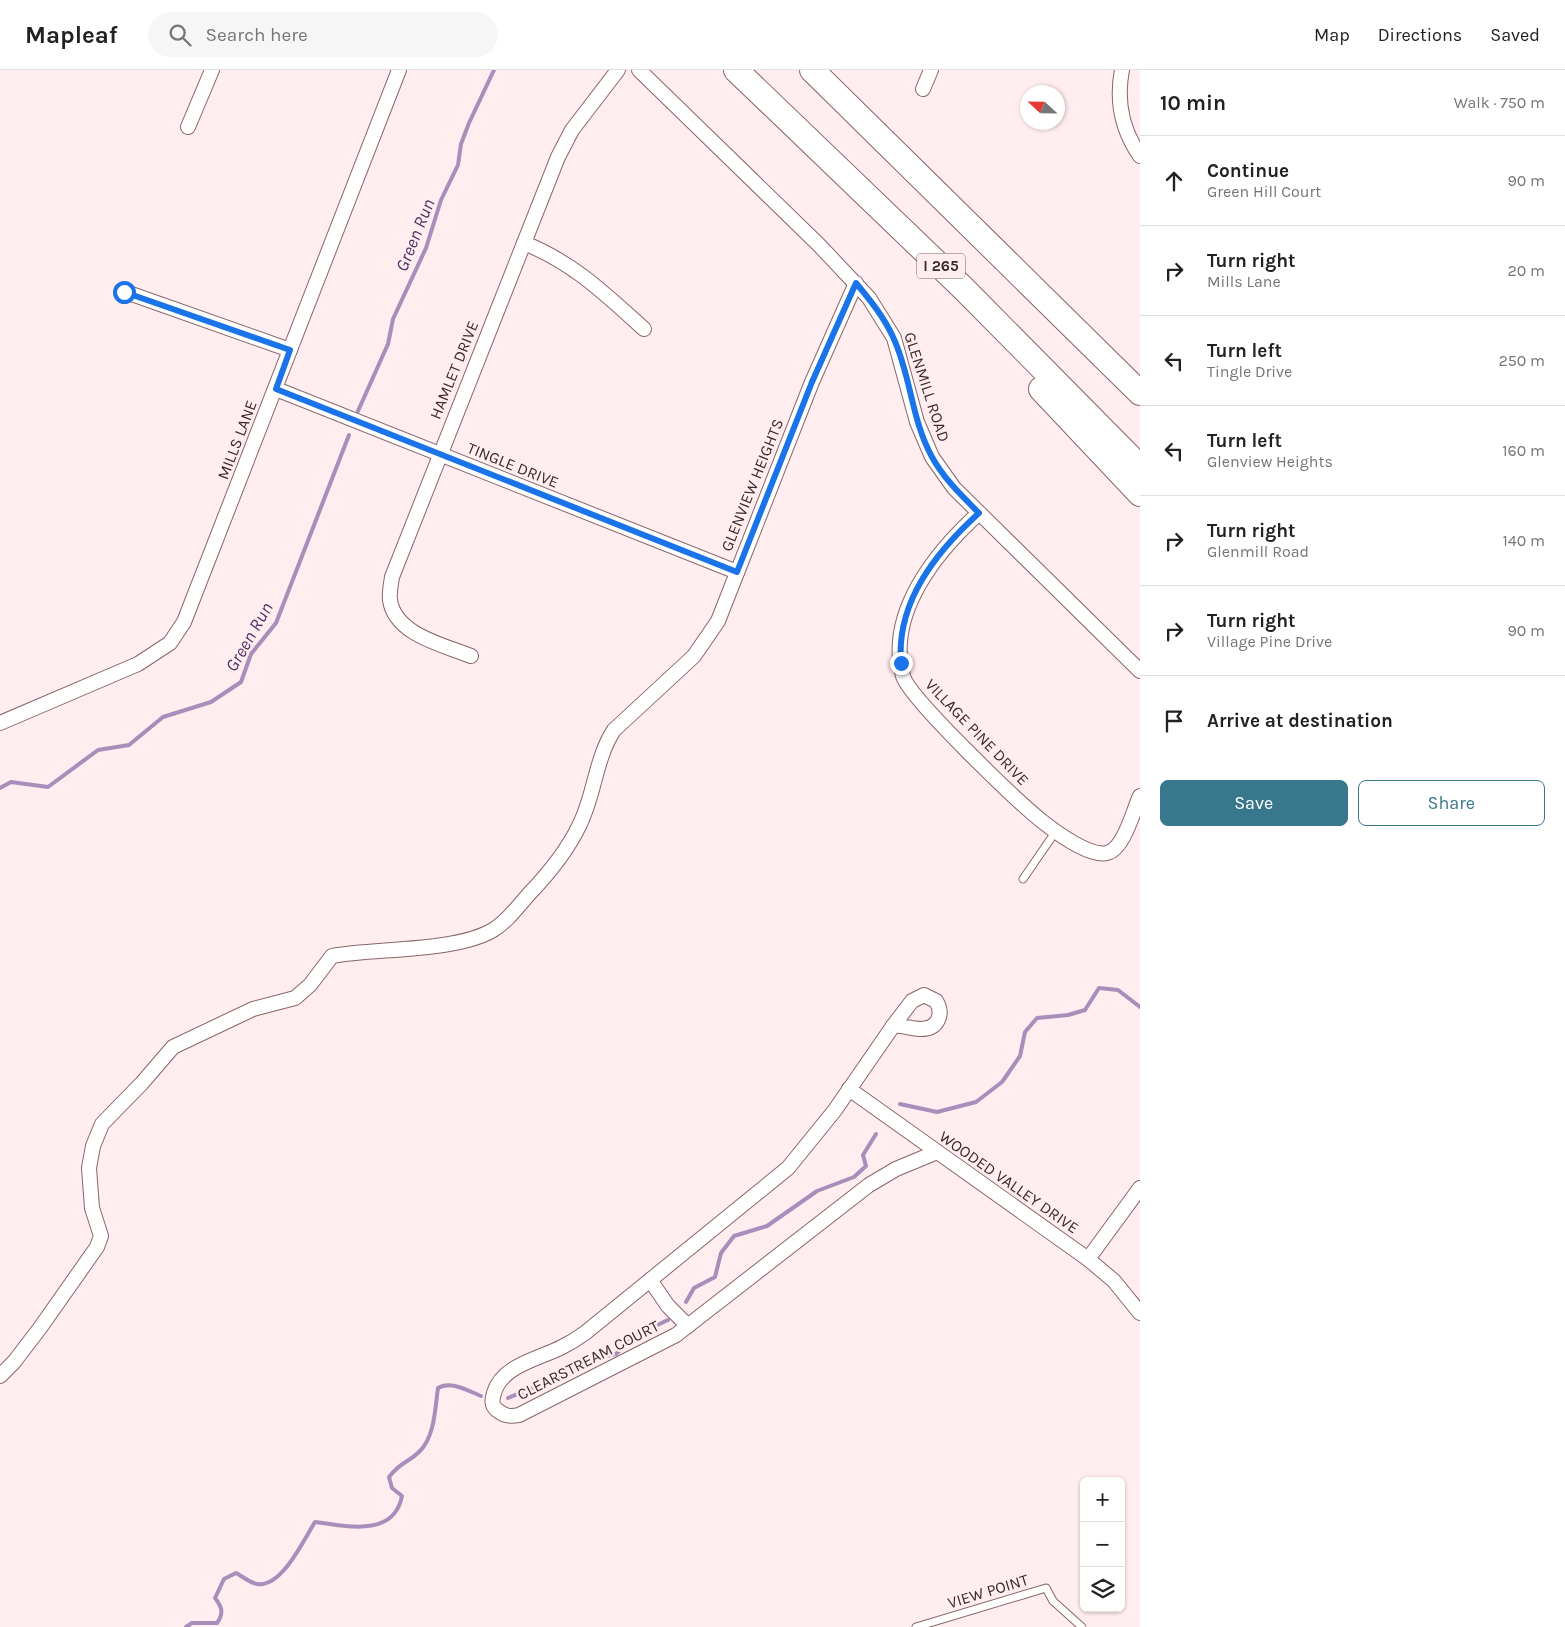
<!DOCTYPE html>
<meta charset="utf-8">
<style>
:root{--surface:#fff;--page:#f6f6f6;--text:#222;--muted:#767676;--line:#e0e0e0;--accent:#39788c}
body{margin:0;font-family:Karla,sans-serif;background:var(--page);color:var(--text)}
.controls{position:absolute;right:15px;bottom:15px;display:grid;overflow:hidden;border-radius:8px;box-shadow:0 1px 4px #0004}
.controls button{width:45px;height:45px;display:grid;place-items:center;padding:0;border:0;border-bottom:1px solid var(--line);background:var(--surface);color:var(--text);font:25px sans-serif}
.compass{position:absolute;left:1020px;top:15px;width:45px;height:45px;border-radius:50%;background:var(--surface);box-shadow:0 1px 4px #0004;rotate:292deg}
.stop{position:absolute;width:15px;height:15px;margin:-11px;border:4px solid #1a73e8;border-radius:50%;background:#fff}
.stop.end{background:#1a73e8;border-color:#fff;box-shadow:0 1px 5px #0008}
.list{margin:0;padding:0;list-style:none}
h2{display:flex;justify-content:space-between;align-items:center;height:65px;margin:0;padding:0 20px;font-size:21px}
h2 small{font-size:16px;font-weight:400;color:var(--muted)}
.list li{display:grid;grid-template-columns:32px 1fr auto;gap:15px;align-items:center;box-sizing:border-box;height:90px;padding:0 20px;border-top:1px solid var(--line)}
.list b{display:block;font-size:19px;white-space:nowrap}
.list p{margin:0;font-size:16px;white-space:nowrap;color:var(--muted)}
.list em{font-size:16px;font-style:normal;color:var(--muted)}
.actions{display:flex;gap:10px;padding:15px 20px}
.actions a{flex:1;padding:11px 0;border:1px solid var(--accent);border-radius:8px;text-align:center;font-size:18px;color:var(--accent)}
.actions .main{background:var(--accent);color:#fff}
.icon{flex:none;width:28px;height:28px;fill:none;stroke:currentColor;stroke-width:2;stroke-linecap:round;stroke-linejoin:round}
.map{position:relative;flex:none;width:1140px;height:1557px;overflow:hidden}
header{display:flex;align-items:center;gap:30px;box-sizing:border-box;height:70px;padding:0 25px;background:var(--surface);border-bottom:1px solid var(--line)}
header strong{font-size:24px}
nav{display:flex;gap:28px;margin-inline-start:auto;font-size:18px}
.search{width:350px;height:45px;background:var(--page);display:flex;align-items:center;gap:12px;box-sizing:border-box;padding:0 18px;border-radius:28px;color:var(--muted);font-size:19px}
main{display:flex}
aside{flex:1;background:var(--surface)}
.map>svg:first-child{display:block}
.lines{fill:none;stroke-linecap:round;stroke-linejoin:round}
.stream{stroke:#aa8dbb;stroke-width:4}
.service-casing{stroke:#896569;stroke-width:9}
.minor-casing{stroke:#896569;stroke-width:16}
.motorway-casing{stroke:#896569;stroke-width:26}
.service{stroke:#fff;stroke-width:7}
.minor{stroke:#fff;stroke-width:14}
.motorway{stroke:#fff;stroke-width:24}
.route{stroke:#1a73e8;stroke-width:6}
.labels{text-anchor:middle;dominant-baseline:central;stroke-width:5;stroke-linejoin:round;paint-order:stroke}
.shield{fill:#ffedef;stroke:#746466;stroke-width:1}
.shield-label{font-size:15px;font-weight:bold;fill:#392a2b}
.street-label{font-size:16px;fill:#392a2b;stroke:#ffedef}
.water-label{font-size:18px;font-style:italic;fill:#532d67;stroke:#ffedef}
</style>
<header>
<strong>Mapleaf</strong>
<div class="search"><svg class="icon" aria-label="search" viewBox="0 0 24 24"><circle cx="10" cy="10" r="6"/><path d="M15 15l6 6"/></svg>Search here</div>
<nav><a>Map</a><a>Directions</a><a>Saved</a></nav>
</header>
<main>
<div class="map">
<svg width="1140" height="1557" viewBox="0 0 1140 1557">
<rect width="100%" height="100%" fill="#ffedef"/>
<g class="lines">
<g class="stream">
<polyline points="358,341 388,274 393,249 426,178 441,130 458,95 461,74 469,53 494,0"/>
<polyline points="0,718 11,712 48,717 98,680 129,675 163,647 211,632 241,612 251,584 276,553 349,365"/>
<polyline points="900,1034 937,1042 976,1032 1002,1012 1020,986 1025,962 1037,948 1068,945 1085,940 1099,918 1118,920 1140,937"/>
<polyline points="686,1232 694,1218 715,1207 721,1183 734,1166 767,1156 817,1121 854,1107 866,1096 863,1085 876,1064"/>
<polyline points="508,1328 571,1303 596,1288 616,1284 644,1257 655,1256 668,1250"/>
<path d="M186,1557L192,1553H217C224,1543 222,1537 215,1528L224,1509L236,1503C242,1506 250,1513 257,1514C282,1518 304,1469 315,1452C345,1456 394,1468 402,1426L392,1418L389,1407C401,1391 408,1393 419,1382C435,1367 435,1338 438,1318C451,1310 468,1321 481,1326"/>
</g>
<defs>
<g id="service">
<polyline points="1023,809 1056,761"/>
<polyline points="916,1557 1046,1518 1053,1531 1082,1557"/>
</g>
<g id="minor">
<polyline points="639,0 819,175 869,228 894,268 917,352 932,387 954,418 1140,601"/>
<path d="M1122,0C1116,31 1122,60 1140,86"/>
<polyline points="923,19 931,0"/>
<polyline points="188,57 212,0"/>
<path d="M524,173C574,193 605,224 644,259"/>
<polyline points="123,221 290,280"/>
<polyline points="276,319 737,502"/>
<path d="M979,443C936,482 886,543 903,606C909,628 1020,734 1043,752C1057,763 1090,787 1107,783C1124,779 1133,741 1140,726"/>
<path d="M471,586C444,575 395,565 390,530C389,523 391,514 392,507L558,87L572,60L618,0"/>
<polyline points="0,653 138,594 170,573 184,552 399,0"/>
<path d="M924,925L936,931C944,944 938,959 921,959C911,959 903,955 893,956L912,931Z"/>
<path d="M893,956L835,1040L788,1098L585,1263C578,1268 570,1273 562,1277C539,1289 502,1295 494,1323C492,1330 491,1335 497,1340C504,1346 510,1347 519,1345L676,1265L869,1115L896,1099L937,1082"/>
<polyline points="849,1019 1088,1189 1114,1211 1140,1243"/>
<polyline points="1088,1189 1140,1118"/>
<polyline points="650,1210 668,1236 688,1256"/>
<path d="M0,1306L14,1292L40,1258L97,1177L101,1166L92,1138L89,1098L93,1076L102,1054L142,1013L173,977L253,939L295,928L310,915L332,886C376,878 456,882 493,860C507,852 519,835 530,823C549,803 567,781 579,756C595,725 595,689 614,660L694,586L718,551L812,312L856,213"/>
</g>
<g id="motorway">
<polyline points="736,0 963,218 1140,397"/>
<polyline points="812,0 1140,323"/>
<polyline points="1041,319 1140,424"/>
</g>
</defs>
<use href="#service" class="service-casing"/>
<use href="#minor" class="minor-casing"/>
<use href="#motorway" class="motorway-casing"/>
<use href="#service" class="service"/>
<use href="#minor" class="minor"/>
<use href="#motorway" class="motorway"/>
</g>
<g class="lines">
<path class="route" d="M124,222L290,280L276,319L737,502L812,312L856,213C870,230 884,247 893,267C911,305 911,349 932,387C944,409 962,426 979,443C936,482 896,532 901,593"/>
</g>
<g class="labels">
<rect class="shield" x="917" y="183.5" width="48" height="25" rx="4"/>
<g class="shield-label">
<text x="941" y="196">I 265</text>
</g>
<g class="street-label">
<text transform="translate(454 300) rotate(-68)">HAMLET DRIVE</text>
<text transform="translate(927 317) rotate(72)">GLENMILL ROAD</text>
<text transform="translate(237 370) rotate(-69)">MILLS LANE</text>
<text transform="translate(513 395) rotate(22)">TINGLE DRIVE</text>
<text transform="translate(752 415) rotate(-68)">GLENVIEW HEIGHTS</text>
<text transform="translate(977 662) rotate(46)">VILLAGE PINE DRIVE</text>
<text transform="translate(1009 1112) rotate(35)">WOODED VALLEY DRIVE</text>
<text transform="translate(588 1290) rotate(-27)">CLEARSTREAM COURT</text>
<text transform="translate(988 1521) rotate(-17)">VIEW POINT</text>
</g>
<g class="water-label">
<text transform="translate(415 165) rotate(-68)">Green Run</text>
<text transform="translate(249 567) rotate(-60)">Green Run</text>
</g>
</g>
</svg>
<div class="controls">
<button>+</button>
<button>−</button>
<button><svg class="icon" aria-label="layers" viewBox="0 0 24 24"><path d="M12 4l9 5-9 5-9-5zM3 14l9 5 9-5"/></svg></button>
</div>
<svg class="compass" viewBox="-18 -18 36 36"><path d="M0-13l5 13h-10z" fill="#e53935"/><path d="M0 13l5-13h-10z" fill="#767676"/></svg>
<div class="stop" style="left:124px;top:222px"></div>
<div class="stop end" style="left:901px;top:593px"></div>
</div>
<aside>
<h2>10 min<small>Walk · 750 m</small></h2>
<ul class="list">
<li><svg class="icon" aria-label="ahead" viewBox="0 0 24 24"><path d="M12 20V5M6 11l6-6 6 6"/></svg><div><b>Continue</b><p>Green Hill Court</p></div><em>90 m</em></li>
<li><svg class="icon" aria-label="right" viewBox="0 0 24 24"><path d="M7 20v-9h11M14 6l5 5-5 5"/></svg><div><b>Turn right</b><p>Mills Lane</p></div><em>20 m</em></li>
<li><svg class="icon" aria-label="left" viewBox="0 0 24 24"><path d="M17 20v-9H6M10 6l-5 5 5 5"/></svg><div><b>Turn left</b><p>Tingle Drive</p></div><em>250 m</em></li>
<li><svg class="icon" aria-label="left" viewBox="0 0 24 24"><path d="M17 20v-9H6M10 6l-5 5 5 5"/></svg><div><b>Turn left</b><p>Glenview Heights</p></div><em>160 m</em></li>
<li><svg class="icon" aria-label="right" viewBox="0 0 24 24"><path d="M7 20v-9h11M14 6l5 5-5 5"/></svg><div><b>Turn right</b><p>Glenmill Road</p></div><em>140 m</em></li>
<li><svg class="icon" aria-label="right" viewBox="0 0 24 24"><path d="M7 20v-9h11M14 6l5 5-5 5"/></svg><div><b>Turn right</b><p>Village Pine Drive</p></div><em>90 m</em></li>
<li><svg class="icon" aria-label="arrive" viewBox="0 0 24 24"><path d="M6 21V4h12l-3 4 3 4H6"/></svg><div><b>Arrive at destination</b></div></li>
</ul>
<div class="actions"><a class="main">Save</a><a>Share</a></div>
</aside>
</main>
